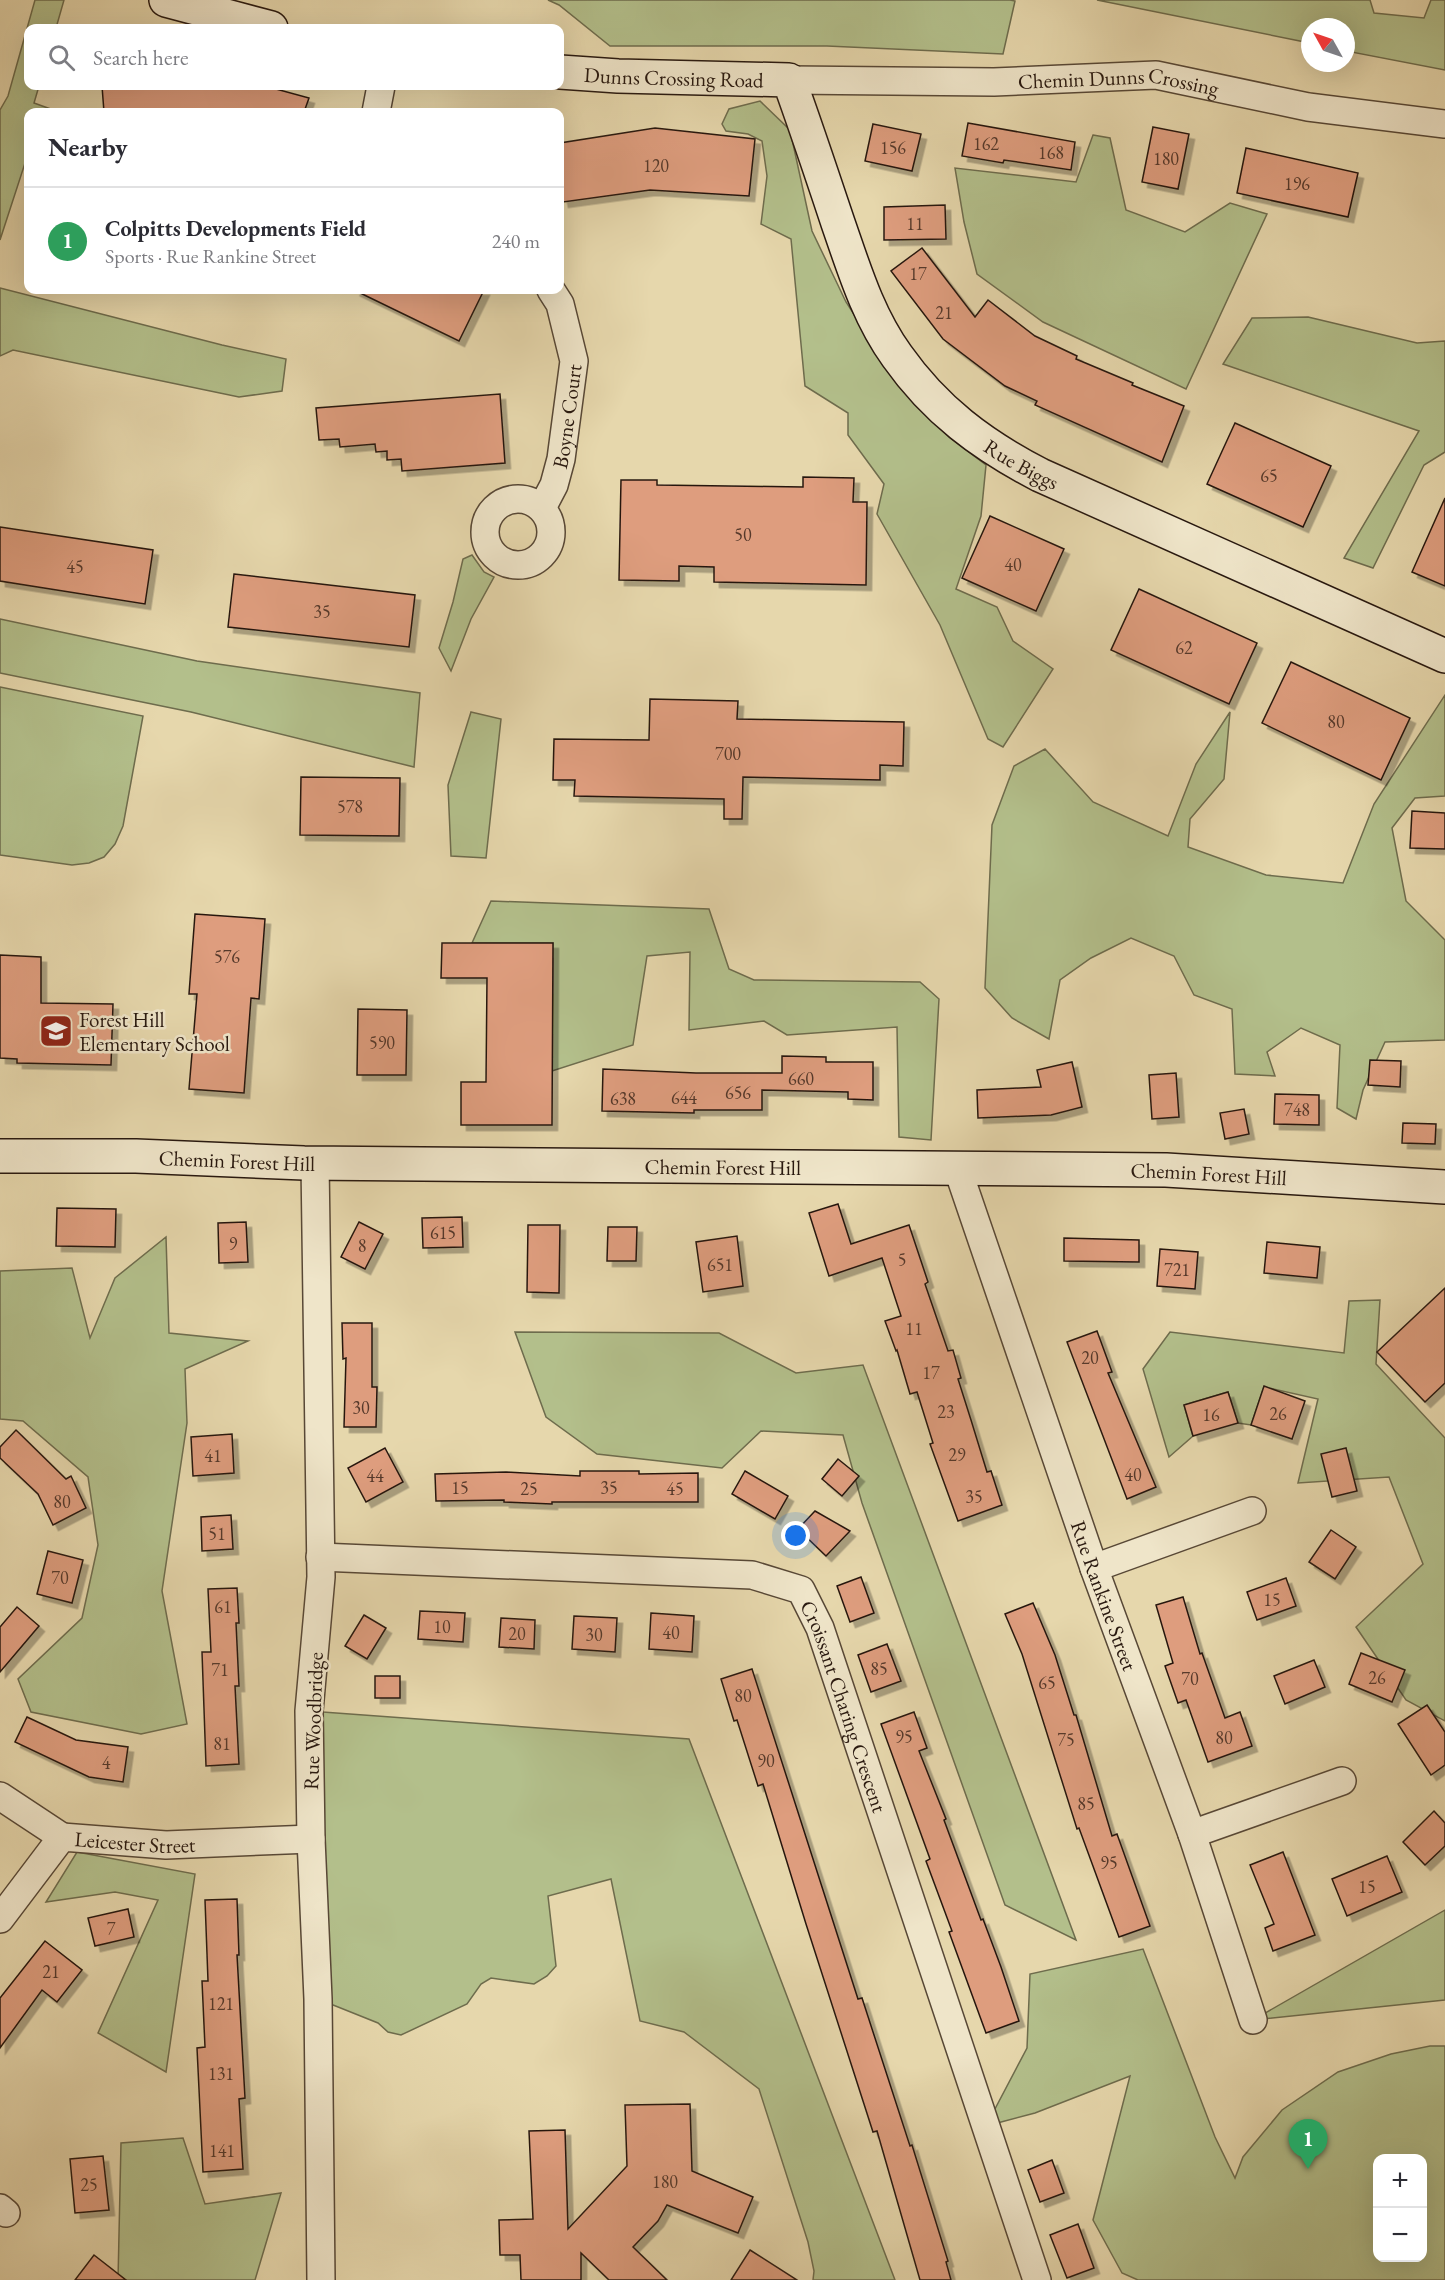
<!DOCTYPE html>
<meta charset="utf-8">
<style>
:root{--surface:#fff;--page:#f7f7f7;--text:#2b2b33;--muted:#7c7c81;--line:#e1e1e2;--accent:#b45309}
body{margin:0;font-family:"EB Garamond",serif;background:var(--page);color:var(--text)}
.controls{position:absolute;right:18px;bottom:18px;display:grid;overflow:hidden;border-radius:12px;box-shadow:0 6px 24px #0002}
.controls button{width:54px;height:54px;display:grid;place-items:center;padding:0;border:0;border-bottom:2px solid var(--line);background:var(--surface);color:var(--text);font:30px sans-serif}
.compass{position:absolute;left:1301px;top:18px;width:54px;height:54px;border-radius:50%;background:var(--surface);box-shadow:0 6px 24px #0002;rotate:310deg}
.you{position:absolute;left:796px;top:1536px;width:21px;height:21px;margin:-15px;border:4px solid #fff;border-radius:50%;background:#1a73e8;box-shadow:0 0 0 9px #1a73e833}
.badge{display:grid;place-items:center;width:39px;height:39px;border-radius:50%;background:var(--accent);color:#fff;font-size:20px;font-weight:700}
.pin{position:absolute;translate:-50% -50px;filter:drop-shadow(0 2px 3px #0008)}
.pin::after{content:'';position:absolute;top:32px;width:21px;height:18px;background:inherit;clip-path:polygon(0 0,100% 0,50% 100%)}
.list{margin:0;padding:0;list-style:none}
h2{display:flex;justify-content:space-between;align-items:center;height:78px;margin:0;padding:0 24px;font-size:26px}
h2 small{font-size:20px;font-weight:400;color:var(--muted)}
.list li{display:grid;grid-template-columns:39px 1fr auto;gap:18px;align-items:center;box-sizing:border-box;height:108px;padding:0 24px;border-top:2px solid var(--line)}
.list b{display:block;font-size:22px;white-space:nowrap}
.list p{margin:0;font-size:20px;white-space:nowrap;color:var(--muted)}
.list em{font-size:20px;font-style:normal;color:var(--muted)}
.icon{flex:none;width:33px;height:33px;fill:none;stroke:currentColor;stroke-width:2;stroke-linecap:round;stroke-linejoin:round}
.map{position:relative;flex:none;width:1445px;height:2280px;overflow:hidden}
.search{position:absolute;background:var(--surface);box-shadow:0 6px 24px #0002;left:24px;top:24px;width:540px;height:66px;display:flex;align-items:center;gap:15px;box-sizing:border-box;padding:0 21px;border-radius:12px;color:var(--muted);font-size:22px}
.panel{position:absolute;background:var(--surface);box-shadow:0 6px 24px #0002;left:24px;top:108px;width:540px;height:186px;border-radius:12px}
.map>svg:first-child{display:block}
.green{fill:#b3bf8b;stroke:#6e6c4d;stroke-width:1.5;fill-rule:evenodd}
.building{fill:#de9d7e;stroke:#28180f;stroke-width:1.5;filter:url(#shadow)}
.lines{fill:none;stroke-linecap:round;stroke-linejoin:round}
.street-casing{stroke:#584836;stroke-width:30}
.secondary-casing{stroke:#28180f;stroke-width:36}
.street{stroke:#efe5c9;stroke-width:27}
.secondary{stroke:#efe5c9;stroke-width:33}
.labels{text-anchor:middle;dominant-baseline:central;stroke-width:5;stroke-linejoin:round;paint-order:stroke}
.number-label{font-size:18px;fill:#56392b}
.street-label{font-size:21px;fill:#28180f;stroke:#efe5c9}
.poi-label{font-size:21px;fill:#28180f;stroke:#efe5c9;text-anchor:start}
</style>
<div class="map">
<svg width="1445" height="2280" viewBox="0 0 1445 2280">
<defs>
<filter id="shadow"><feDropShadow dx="5.5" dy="5.5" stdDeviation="0" flood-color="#0004"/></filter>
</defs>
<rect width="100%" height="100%" fill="#e6d7ac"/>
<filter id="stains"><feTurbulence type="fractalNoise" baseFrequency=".00333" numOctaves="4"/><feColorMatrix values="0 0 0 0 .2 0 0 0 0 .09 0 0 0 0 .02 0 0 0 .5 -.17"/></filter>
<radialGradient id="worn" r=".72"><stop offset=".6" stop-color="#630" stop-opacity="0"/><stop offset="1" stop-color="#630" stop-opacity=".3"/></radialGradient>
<g class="green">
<polygon points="35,0 64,0 56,28 28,28 28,86 39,86 34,103 59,112 28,112 28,154 0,240 0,110 8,96"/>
<polygon points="548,0 1010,0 1015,1 1003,54 827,46 610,46 559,5"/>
<polygon points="1097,0 1370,0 1374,13 1424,18 1431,0 1445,0 1445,70 1346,51 1346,27 1310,27 1310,43"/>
<polygon points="760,101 790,130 812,231 846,302 897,382 949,437 986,465 981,516 956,589 997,607 1013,641 1053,669 1003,747 988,739 940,625 877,514 884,484 848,435 848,413 805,386 791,239 761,224 767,176 762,141 748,134 726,131 722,124 729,109"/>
<polygon points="1093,135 1110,138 1126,210 1185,232 1230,203 1267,214 1186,389 1043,322 977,274 964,222 955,168 1076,182"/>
<polygon points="0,288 222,345 286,359 282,391 239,397 13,350 0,356"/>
<polygon points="1308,317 1417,343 1445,341 1445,452 1424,465 1373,568 1344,558 1419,431 1223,364 1252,318"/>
<polygon points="472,555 484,572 494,577 471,619 451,671 439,648 453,602 463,559"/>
<polygon points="0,619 197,661 420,693 414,767 191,712 0,673"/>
<polygon points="0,687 143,716 123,826 115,844 104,857 89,863 72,865 0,855"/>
<polygon points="1445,695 1445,796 1415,798 1392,828 1406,901 1445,940 1445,1040 1385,1042 1363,1090 1356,1119 1337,1108 1340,1045 1301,1028 1267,1052 1275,1076 1235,1074 1232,1009 1194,995 1174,956 1131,938 1091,958 1060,980 1049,1039 1012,1018 985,988 992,825 1014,766 1045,749 1093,802 1168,836 1196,764 1230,712 1224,779 1190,819 1188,847 1266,875 1343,883 1374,804"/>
<polygon points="471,712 501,719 486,858 451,856 448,785"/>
<polygon points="491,901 709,909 729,969 754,980 920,982 939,999 931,1140 899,1137 897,1027 787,1035 764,1021 689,1030 690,952 647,956 633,1045 552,1071 553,943 472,943"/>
<polygon points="166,1237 169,1333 248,1341 185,1369 187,1423 162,1591 187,1724 141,1734 31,1712 18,1679 82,1618 98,1545 88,1477 23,1421 0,1419 0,1271 72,1268 90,1338 115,1278"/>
<polygon points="1380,1300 1376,1364 1445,1438 1445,1721 1406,1700 1356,1627 1423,1564 1389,1477 1298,1483 1318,1399 1264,1387 1251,1425 1238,1423 1228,1392 1184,1405 1193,1436 1169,1457 1143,1369 1170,1332 1344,1353 1349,1301"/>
<polygon points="515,1332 719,1333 796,1373 863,1365 1076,1940 1005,1905 862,1503 843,1435 761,1431 722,1468 597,1454 546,1417"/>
<polygon points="309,1711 689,1739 895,2280 813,2280 814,2271 808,2242 759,2089 684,2032 640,2021 611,1879 548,1896 556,1966 547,1976 534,1984 491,1978 481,1984 467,2004 401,2035 388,2032 378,2023 318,1999"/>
<polygon points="77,1852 195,1874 166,2072 98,2033 158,1900 115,1892 46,1902"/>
<polygon points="1445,1910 1445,2000 1253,2020"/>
<path d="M1143,1949L1215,2137L1235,2178L1243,2157L1282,2110L1338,2072L1391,2054L1430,2046H1445V2280H1138L1122,2273L1093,2220L1130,2076L1035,2113L986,2126L1027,2048L1030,1974ZM1378,2158H1422V2258H1378Z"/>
<polygon points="183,2138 205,2204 281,2193 255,2280 118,2280 121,2143"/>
</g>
<g class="building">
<polygon points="102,86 265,86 309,98 304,112 104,112"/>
<polygon points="968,123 1075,142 1071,170 1004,160 1003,163 962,156"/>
<polygon points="873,124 921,134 912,171 865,161"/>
<polygon points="1153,127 1189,134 1178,189 1142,182"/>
<polygon points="655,128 755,139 749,196 650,190 563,202 560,187 560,143"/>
<polygon points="1246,148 1358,173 1348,217 1237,193"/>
<polygon points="945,205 946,239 884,240 884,207"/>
<polygon points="922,248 975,317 988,300 1035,336 1077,356 1076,359 1133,383 1132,385 1184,406 1162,462 1035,405 1037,401 1005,386 943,339 891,271"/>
<polygon points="354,290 484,290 459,341"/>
<polygon points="500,394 505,463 402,471 401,459 387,460 387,451 376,452 375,444 340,447 339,439 319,440 316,408"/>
<polygon points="1235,423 1331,466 1303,527 1207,484"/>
<polygon points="803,477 854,478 853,502 867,502 866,585 714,582 714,567 679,566 679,581 619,580 621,480 657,480 657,485 803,487"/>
<polygon points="1445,498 1445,586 1412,572"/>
<polygon points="990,516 1064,549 1036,611 962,578"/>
<polygon points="0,527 153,550 145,604 0,581"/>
<polygon points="234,574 415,595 409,647 228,627"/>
<polygon points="1139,589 1257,643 1229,704 1111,650"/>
<polygon points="1291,662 1410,718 1381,780 1262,723"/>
<polygon points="650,699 738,701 737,719 904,722 903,766 880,765 880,780 743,777 742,819 724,819 724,799 574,796 575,780 553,780 554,739 649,740"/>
<polygon points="301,777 400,778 399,836 300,835"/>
<polygon points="1412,811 1445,813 1445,849 1410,848"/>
<polygon points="195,914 265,919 259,999 251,998 244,1093 189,1089 197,994 189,994"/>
<polygon points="442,943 553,943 552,1125 461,1125 461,1082 486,1082 487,978 441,978"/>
<polygon points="0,955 41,957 41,1003 113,1004 111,1065 17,1063 17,1059 0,1058"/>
<polygon points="358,1009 407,1010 406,1075 357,1075"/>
<polygon points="782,1056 826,1057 826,1062 873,1062 873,1100 848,1099 848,1092 762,1090 762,1110 694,1110 694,1113 602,1111 603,1069 696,1073 782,1073"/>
<polygon points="1370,1060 1401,1061 1400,1087 1368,1085"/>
<polygon points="1072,1062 1082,1107 1051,1115 978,1118 977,1090 1041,1087 1037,1070"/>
<polygon points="1176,1073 1179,1117 1152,1119 1149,1075"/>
<polygon points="1275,1094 1319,1095 1319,1125 1274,1124"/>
<polygon points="1244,1109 1249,1134 1225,1139 1220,1113"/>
<polygon points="1403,1123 1436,1124 1435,1144 1402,1143"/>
<polygon points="838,1204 851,1244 909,1225 928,1282 925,1284 948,1351 953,1350 961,1378 958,1379 971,1420 987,1472 991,1471 1002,1505 958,1521 930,1444 933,1443 917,1392 910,1394 897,1350 896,1351 885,1321 901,1316 882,1258 829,1276 809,1213"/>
<polygon points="57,1208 116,1209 115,1247 56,1246"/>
<polygon points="462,1217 463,1247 423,1248 422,1218"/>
<polygon points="246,1222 248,1262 219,1263 218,1223"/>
<polygon points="359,1222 383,1234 365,1269 341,1257"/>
<polygon points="528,1225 560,1225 559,1293 527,1292"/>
<polygon points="608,1227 637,1227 636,1261 607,1261"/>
<polygon points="737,1236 743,1286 703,1292 696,1242"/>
<polygon points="1064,1238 1139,1240 1139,1262 1064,1261"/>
<polygon points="1267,1242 1320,1247 1317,1278 1264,1273"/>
<polygon points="1160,1249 1198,1252 1195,1289 1157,1286"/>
<polygon points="1445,1288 1445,1383 1425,1402 1377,1352"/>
<polygon points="342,1323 372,1323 372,1387 377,1387 376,1427 344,1427 346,1358 343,1359"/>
<polygon points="1097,1331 1112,1372 1108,1373 1156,1487 1127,1499 1067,1342"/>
<polygon points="1264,1386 1305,1401 1292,1439 1251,1425"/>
<polygon points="1228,1392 1238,1423 1193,1436 1184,1405"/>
<polygon points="16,1430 66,1479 71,1476 86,1508 53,1525 38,1494 0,1458 0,1447"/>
<polygon points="232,1434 234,1473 193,1476 191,1437"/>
<polygon points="385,1448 403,1482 366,1502 348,1468"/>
<polygon points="1346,1448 1357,1491 1332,1497 1321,1454"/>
<polygon points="838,1459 859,1476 842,1496 822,1479"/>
<polygon points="580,1471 639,1471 639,1474 698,1473 698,1502 552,1502 552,1504 504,1502 504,1500 436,1501 435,1474 506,1472 580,1476"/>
<polygon points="745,1471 788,1496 775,1519 732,1494"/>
<polygon points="815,1511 850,1531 826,1556 798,1529"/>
<polygon points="231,1515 233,1549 202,1551 201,1517"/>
<polygon points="1331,1530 1356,1547 1335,1579 1309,1562"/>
<polygon points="48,1551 83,1560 72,1603 37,1594"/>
<polygon points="861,1577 874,1613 850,1622 837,1586"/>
<polygon points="1286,1578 1296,1606 1257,1620 1247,1592"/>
<polygon points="237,1588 239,1623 236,1623 239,1686 235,1686 239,1764 206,1766 202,1652 211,1652 208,1589"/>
<polygon points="1183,1597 1200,1654 1202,1653 1225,1718 1240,1712 1252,1746 1208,1762 1186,1700 1178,1703 1165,1666 1173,1663 1156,1605"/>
<polygon points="1033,1603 1055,1655 1074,1715 1076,1715 1112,1836 1117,1834 1150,1926 1119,1937 1079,1828 1077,1829 1022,1654 1005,1614"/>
<polygon points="17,1607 39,1626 0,1672 0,1627"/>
<polygon points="420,1611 465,1613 463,1642 418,1639"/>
<polygon points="651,1613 694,1616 692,1652 649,1649"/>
<polygon points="364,1615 386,1628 367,1659 345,1646"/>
<polygon points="574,1616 617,1618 615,1652 572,1649"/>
<polygon points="501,1618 535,1620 534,1649 499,1647"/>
<polygon points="887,1644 901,1681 871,1692 858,1655"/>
<polygon points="1361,1653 1405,1670 1392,1702 1349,1684"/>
<polygon points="1314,1660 1325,1687 1285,1704 1274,1676"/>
<polygon points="752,1669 858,1999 862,1998 910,2146 912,2145 948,2261 946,2262 951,2280 920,2280 877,2131 873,2132 806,1924 763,1784 758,1786 737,1720 734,1721 721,1679"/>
<rect x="375" y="1676" width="25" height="22"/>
<polygon points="1427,1705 1445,1732 1445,1765 1431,1775 1398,1724"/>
<polygon points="914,1712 927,1748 919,1751 946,1819 944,1820 981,1920 983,1919 1001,1967 1019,2021 986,2033 949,1932 952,1931 926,1861 930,1859 881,1724"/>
<polygon points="27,1717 76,1740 128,1747 123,1782 89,1777 15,1742"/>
<polygon points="1434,1811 1445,1823 1445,1846 1425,1865 1403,1842"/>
<polygon points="1283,1852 1315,1935 1273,1951 1265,1928 1274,1924 1250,1865"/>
<polygon points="1387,1856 1402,1892 1347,1916 1332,1879"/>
<polygon points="237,1899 239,1955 237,1955 245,2098 239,2099 243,2169 203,2172 197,2048 205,2047 202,1981 208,1981 205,1900"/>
<polygon points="128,1909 134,1937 95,1946 88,1918"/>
<polygon points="45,1941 82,1970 57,2002 42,1990 0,2048 0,1998"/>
<polygon points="690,2104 692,2171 753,2197 738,2233 667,2205 658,2221 633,2247 667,2280 609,2280 581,2253 581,2280 521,2280 520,2255 500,2255 499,2220 533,2219 529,2131 565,2130 568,2229 627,2166 625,2105"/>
<polygon points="103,2156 109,2210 75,2213 70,2159"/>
<polygon points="1052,2160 1064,2193 1040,2202 1028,2170"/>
<polygon points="1078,2224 1094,2268 1067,2278 1050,2235"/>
<polygon points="750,2250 797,2280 731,2280"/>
<polygon points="94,2255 126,2280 75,2280"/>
</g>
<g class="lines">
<defs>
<g id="street">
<path id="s1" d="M789,80L994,82L1156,75L1308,107L1445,124"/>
<polyline points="376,112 381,86"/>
<circle cx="518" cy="532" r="33"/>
<path id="s2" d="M542,508L554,485L561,459L574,361L560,304L551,290"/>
<polyline points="315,1163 321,1577 309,1711 311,1839 318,1999 321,2280"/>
<path id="s3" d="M958,1170L1094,1568L1192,1834L1253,2020"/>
<path id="s4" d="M320,1557L752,1575L801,1590L820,1628L1037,2280"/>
<polyline points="1094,1568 1252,1511"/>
<polyline points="0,1796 62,1837"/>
<polyline points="1192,1834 1342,1781"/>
<path id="s5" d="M0,1919L62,1837L166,1845L311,1839"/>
<polyline points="0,2208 6,2213"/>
</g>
<g id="secondary">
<polyline points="166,0 271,28"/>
<path id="s6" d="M560,72L618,76L789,80C806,127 822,175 838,223C854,269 868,316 897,356C935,410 982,445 1040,475L1445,656"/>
<path id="s7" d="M0,1156H136L304,1163L1166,1170L1445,1187"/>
</g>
</defs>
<use href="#street" class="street-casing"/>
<use href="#secondary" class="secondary-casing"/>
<use href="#street" class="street"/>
<use href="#secondary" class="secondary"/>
</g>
<defs>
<symbol id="school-square" viewBox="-11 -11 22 22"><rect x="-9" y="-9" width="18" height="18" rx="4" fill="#8f2418" stroke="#efe5c9"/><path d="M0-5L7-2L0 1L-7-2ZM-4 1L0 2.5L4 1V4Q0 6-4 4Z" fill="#fff"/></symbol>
</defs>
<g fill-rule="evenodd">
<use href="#school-square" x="37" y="1012" width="38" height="38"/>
</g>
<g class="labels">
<g class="number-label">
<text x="986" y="143">162</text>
<text x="893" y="147">156</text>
<text x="1051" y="152">168</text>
<text x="1166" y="158">180</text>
<text x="656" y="165">120</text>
<text x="1297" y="183">196</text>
<text x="915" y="223">11</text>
<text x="918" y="273">17</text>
<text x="944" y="312">21</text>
<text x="1269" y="475">65</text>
<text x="743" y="534">50</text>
<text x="1013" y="564">40</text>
<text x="75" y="566">45</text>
<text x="322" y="611">35</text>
<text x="1184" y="647">62</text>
<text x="1336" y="721">80</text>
<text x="728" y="753">700</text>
<text x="350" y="806">578</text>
<text x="227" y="956">576</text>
<text x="382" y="1042">590</text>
<text x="801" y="1078">660</text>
<text x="738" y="1092">656</text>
<text x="684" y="1097">644</text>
<text x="623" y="1098">638</text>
<text x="1297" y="1109">748</text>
<text x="443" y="1232">615</text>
<text x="233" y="1243">9</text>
<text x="362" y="1245">8</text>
<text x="902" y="1259">5</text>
<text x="720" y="1264">651</text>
<text x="1177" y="1269">721</text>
<text x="914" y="1328">11</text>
<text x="1090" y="1357">20</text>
<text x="931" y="1372">17</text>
<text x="361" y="1407">30</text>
<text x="946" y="1411">23</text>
<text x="1278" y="1413">26</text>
<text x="1211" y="1414">16</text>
<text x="957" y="1454">29</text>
<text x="213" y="1455">41</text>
<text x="1133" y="1474">40</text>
<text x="375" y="1475">44</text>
<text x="460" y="1487">15</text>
<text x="609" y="1487">35</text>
<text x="529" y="1488">25</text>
<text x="675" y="1488">45</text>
<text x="974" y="1496">35</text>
<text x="62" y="1501">80</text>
<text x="217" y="1533">51</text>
<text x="60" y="1577">70</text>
<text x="1272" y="1599">15</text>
<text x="223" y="1606">61</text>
<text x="442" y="1626">10</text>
<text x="671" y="1632">40</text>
<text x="517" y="1633">20</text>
<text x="594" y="1634">30</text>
<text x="879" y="1668">85</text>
<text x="220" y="1669">71</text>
<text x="1377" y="1677">26</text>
<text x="1190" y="1678">70</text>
<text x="1047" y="1682">65</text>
<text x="743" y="1695">80</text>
<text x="904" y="1736">95</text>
<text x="1224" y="1737">80</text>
<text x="1066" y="1739">75</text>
<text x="222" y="1743">81</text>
<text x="766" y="1760">90</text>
<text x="106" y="1762">4</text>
<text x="1086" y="1803">85</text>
<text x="1109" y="1862">95</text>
<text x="1367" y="1886">15</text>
<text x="111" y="1928">7</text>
<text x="51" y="1971">21</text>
<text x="221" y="2003">121</text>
<text x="221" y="2073">131</text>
<text x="222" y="2150">141</text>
<text x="665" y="2181">180</text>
<text x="89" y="2184">25</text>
</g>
<g class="street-label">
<text stroke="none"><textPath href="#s6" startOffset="114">Dunns Crossing Road</textPath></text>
<text stroke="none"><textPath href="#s1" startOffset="330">Chemin Dunns Crossing</textPath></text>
<text stroke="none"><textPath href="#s2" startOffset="96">Boyne Court</textPath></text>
<text stroke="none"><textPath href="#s6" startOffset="693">Rue Biggs</textPath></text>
<text stroke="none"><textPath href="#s7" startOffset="237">Chemin Forest Hill</textPath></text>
<text stroke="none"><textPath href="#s7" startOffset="723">Chemin Forest Hill</textPath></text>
<text stroke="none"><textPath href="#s7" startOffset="1209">Chemin Forest Hill</textPath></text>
<text stroke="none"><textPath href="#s3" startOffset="450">Rue Rankine Street</textPath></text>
<text stroke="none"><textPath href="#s4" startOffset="608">Croissant Charing Crescent</textPath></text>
<text transform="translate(313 1721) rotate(-88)">Rue Woodbridge</text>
<text stroke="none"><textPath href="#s5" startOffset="176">Leicester Street</textPath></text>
</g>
<g class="poi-label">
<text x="79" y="1019">Forest Hill<tspan x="79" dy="24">Elementary School</tspan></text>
</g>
</g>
<rect width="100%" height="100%" filter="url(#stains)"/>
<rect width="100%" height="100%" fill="url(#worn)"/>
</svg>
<div class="controls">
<button>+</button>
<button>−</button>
</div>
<svg class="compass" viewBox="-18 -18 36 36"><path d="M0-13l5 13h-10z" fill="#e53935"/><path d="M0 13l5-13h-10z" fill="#7c7c81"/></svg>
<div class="you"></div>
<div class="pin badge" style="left:1308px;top:2169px;background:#2e9e5b">1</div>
<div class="search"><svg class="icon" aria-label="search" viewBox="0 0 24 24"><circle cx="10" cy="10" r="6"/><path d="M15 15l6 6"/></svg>Search here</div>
<section class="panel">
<h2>Nearby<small></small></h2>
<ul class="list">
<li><span class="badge" style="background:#2e9e5b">1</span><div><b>Colpitts Developments Field</b><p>Sports · Rue Rankine Street</p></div><em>240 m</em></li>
</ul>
</section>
</div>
